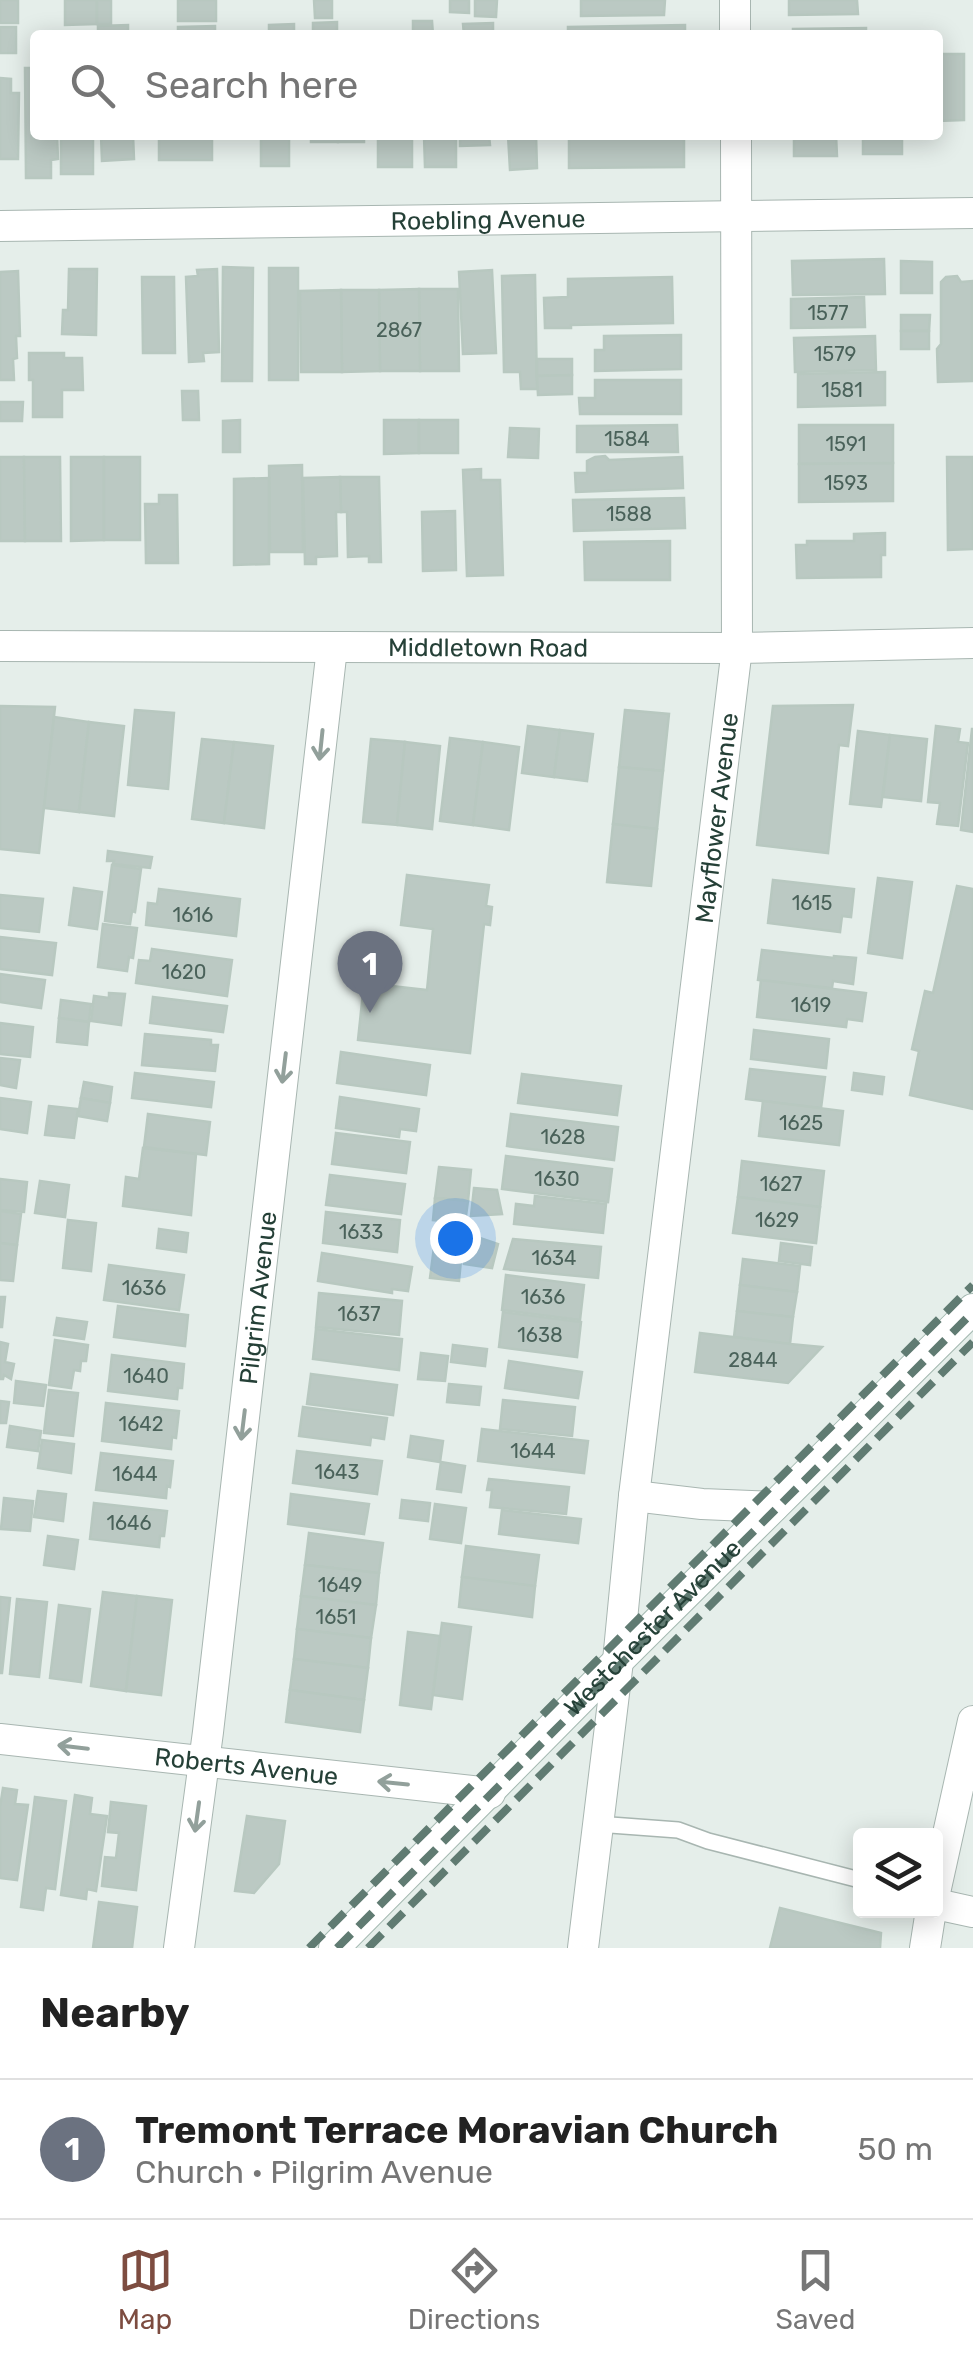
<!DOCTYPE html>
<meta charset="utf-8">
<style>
:root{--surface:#fff;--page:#f2f2f2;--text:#222;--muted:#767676;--line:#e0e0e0;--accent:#7d4c40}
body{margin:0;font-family:Rubik,sans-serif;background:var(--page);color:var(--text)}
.controls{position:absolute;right:30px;bottom:30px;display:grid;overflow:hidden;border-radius:10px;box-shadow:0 5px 25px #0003}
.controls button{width:90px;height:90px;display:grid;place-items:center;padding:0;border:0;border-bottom:2px solid var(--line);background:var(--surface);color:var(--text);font:50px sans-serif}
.you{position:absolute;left:455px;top:1238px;width:35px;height:35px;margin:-25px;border:8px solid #fff;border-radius:50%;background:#1a73e8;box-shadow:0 0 0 15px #1a73e833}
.badge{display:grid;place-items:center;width:65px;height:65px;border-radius:50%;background:var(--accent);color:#fff;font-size:32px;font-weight:700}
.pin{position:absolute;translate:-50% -82px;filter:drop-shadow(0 2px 5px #0008)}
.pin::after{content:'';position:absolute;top:52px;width:35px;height:30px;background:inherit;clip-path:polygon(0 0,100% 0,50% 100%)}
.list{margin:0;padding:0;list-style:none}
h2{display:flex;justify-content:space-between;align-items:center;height:130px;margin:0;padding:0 40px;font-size:42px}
h2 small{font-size:32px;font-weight:400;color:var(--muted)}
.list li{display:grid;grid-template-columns:65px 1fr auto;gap:30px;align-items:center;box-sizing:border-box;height:140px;padding:0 40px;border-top:2px solid var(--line)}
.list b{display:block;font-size:38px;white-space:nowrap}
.list p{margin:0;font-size:32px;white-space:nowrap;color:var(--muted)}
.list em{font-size:32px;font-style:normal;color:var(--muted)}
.icon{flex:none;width:55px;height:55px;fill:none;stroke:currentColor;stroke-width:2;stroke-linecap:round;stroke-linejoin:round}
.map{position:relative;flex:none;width:973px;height:1948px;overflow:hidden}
.search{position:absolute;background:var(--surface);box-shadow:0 5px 25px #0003;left:30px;right:30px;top:30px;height:110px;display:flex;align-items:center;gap:25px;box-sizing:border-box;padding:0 35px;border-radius:10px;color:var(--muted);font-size:38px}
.sheet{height:270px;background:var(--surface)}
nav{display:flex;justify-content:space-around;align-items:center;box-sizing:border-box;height:140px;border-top:2px solid var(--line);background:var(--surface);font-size:28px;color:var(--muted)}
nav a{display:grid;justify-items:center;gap:5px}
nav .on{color:var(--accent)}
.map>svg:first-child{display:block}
.building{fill:#bbc9c3;stroke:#b8c8c0;stroke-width:2.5}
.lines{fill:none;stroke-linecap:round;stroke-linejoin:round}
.service-casing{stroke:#a8b6b1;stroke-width:18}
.minor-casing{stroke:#a8b6b1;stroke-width:32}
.tertiary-casing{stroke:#a8b6b1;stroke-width:32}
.secondary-casing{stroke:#a4b9b1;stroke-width:32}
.service{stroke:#fff;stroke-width:15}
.minor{stroke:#fff;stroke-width:30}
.tertiary{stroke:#fff;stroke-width:30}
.secondary{stroke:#fff;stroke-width:30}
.rail{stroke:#607b72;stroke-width:8;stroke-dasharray:20 10;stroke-linecap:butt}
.oneway{stroke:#92a09b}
.labels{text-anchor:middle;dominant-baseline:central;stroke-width:10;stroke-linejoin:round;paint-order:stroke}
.number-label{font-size:20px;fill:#4a625a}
.street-label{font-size:25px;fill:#254037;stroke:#f6faf8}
</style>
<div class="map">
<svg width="973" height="1948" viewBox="0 0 973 1948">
<rect width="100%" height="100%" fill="#e5eeea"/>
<g class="building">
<rect x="0" y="0" width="18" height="23"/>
<polygon points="65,0 97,0 97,24 65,25"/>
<rect x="97" y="0" width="14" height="24"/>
<rect x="178" y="0" width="38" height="21"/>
<polygon points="314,0 332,0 332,18 315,18"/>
<polygon points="450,0 469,0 469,13 450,12"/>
<polygon points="475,0 497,0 496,17 475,16"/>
<polygon points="581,0 665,0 664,15 581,16"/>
<polygon points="789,0 857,0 858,14 789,15"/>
<polygon points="413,21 432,21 433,35 413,35"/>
<polygon points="337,22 337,35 313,35 313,23"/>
<polygon points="493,23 493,35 464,35 463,24"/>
<polygon points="294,24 294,35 269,35 269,25"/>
<polygon points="128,25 128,35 98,35 98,26"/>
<polygon points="685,25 685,35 568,35 568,27"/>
<polygon points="215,26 215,35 178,35 178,27"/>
<rect x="0" y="27" width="16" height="26"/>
<polygon points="866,28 866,35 793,35 793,29"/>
<polygon points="938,54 964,54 964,120 938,121"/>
<polygon points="25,68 35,68 35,135 57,135 58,159 51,160 51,178 26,178"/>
<polygon points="0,78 11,79 11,93 19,93 18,159 0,159"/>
<rect x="61" y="135" width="32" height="39"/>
<polygon points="101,135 133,135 134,159 102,161"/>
<rect x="159" y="135" width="53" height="25"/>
<rect x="261" y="135" width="28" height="31"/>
<rect x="311" y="135" width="27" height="7"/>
<rect x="338" y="135" width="26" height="7"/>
<rect x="378" y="135" width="34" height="32"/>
<polygon points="424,135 456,135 456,167 425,167"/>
<polygon points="460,135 489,135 490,145 460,146"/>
<polygon points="508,135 536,135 537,168 510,170"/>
<polygon points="569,135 684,135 684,167 569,168"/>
<polygon points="794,135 836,135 837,156 794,156"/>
<rect x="863" y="135" width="39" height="19"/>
<polygon points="884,259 885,294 793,295 792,261"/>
<polygon points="901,261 932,262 932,293 901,293"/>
<polygon points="223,267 253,268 252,381 222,381"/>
<rect x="269" y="268" width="29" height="112"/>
<polygon points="69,269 97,269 96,335 62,334 63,310 68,310"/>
<polygon points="217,269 219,352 203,353 204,361 189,362 186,277 198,276 197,270"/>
<polygon points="492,270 496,353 463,354 459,272"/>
<polygon points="18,271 20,336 16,336 17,358 13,359 14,380 0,380 0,272"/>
<polygon points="535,275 537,389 521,389 520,372 504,372 502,276"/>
<polygon points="957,276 961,282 972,281 972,381 938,382 937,349 941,344 941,282 946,277"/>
<polygon points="142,277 174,277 175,353 143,353"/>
<polygon points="672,277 673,323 571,325 571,328 545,328 544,298 568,297 568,279"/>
<polygon points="419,289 458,289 459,371 420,371"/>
<polygon points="419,289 420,371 380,371 379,290"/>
<polygon points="341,290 379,290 380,371 342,372"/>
<polygon points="341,290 342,372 301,372 300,291"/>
<polygon points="864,297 865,327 791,328 791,299"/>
<polygon points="901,315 930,315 929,331 901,331"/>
<rect x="901" y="331" width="28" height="18"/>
<polygon points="681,335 681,369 595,371 595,350 604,350 604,336"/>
<polygon points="875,336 876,370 795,372 794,338"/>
<polygon points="29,353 64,353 64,358 82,358 83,390 62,390 62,417 33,417 33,380 29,380"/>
<polygon points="537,359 572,359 572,375 537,376"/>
<polygon points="885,372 885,405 798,407 798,374"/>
<polygon points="572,375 572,394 538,395 537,376"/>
<polygon points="595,380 681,380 681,414 580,414 579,398 595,398"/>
<polygon points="182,391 198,391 199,420 183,420"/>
<polygon points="0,402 23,402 22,421 0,421"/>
<polygon points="240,420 240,452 223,452 223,421"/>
<polygon points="384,420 419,420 419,453 384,454"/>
<rect x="419" y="420" width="39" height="33"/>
<polygon points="677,425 678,452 577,452 577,426"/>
<polygon points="799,425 893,425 893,463 799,464"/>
<polygon points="510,428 539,429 538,458 508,457"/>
<polygon points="605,456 609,460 682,457 683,488 576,492 575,473 587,473 587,461 595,457"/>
<polygon points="0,457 24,457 25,541 0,541"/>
<polygon points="24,457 60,457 61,541 25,541"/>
<polygon points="71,457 104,457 104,540 71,541"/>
<rect x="104" y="457" width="36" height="83"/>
<polygon points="947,457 973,457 973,549 948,550"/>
<polygon points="893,463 893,501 799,502 799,464"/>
<polygon points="302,465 303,552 270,552 269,466"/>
<polygon points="481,469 481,480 500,480 503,575 467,576 463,470"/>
<polygon points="340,477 379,477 381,562 369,562 369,556 348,557 347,512 341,512"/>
<polygon points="340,477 341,512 336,512 337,556 316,557 316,564 305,564 303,478"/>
<polygon points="269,478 269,564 234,565 234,479"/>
<polygon points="159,495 177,495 178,563 146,563 145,504 159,504"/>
<polygon points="684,498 685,528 574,531 573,500"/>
<polygon points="455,511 456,570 423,571 422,512"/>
<polygon points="885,533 885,555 881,555 881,577 797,578 796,545 807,545 807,541 854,541 854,534"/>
<polygon points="670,541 670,580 585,580 584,542"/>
<polygon points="853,705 848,746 839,745 828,853 757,845 773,706"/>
<polygon points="0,706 55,707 39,853 0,849"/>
<polygon points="135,710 174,713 168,789 128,785"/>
<polygon points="625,710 669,714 663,771 619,767"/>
<polygon points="54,717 89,722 79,812 44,808"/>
<polygon points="89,722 124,726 114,816 79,812"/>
<polygon points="528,726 560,730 554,777 522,773"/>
<polygon points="936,726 960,729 958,742 968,743 958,826 937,824 940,803 928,802"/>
<polygon points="972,729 973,729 973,832 961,830"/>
<polygon points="560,730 593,734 587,781 554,777"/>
<polygon points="858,731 890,735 881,807 850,804"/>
<polygon points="890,735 927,739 921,801 883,797"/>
<polygon points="450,738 483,742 473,825 440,821"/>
<polygon points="202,739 234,742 224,823 192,819"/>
<polygon points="371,739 405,742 397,825 363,822"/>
<polygon points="234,742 273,746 264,828 224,823"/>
<polygon points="405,742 440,746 432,829 397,825"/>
<polygon points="483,742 519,747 509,830 473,825"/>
<polygon points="619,767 663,771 657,829 613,824"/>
<polygon points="613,824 657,829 651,886 607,882"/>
<polygon points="108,851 152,857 150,868 113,864 114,861 107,861"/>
<polygon points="112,865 141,869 135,912 132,911 130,924 105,921"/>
<polygon points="407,875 489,885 486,906 492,907 490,925 484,924 470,1053 358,1040 364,983 427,990 433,929 401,925"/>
<polygon points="878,878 912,882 902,958 868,953"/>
<polygon points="773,880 854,889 851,917 842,916 840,932 768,923"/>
<polygon points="957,886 973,889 973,1109 910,1095 919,1051 912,1049 925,991 933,993"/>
<polygon points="74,888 102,892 97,929 69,925"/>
<polygon points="159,889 240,899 236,936 146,925 148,903 157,904"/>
<polygon points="0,895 43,899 39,932 0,928"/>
<polygon points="103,924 137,928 133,958 129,957 127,971 98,967"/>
<polygon points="0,937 56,943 52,975 0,969"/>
<polygon points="152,949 232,960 227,996 136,983 139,960 150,961"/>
<polygon points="762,950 834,958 834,956 856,958 853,984 833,981 832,988 758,980"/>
<polygon points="0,974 45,980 41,1008 0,1002"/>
<polygon points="761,980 866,993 862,1021 847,1019 846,1027 757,1017"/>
<polygon points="109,993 125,994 121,1025 91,1021 94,996 109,998"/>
<polygon points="153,997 227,1006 223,1032 150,1023"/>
<polygon points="61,1000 91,1004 89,1022 59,1018"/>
<polygon points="59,1018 89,1022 87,1045 57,1042"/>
<polygon points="0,1023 33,1027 30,1057 0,1054"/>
<polygon points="754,1030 829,1039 826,1068 751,1059"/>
<polygon points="145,1034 211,1040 211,1045 218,1045 215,1071 142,1065"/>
<polygon points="341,1052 430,1065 426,1095 337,1083"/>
<polygon points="0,1058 20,1060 16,1088 0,1085"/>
<polygon points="750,1069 825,1077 821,1108 746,1099"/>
<polygon points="135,1073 214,1082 211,1107 132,1098"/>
<polygon points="854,1073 884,1077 882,1094 852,1090"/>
<polygon points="522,1074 621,1086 617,1115 518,1103"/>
<polygon points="84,1082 112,1087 110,1103 81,1098"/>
<polygon points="340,1097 419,1109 416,1131 400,1129 399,1137 336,1128"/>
<polygon points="0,1098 31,1102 27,1133 0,1129"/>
<polygon points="81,1098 110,1103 107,1121 78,1116"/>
<polygon points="763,1101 843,1111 839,1145 759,1136"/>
<polygon points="49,1106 78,1109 74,1138 45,1135"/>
<polygon points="148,1114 210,1122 206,1155 144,1147"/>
<polygon points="511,1114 618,1127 614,1160 507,1146"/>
<polygon points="336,1133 410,1142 406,1173 332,1164"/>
<polygon points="143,1148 196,1154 191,1215 123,1206 126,1177 139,1179"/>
<polygon points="506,1156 612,1169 608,1202 502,1189"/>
<polygon points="742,1161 824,1171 820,1207 738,1197"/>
<polygon points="439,1167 471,1170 468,1201 435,1198"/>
<polygon points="330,1175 405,1184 401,1214 326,1205"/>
<polygon points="0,1179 27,1182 24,1212 0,1210"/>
<polygon points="40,1181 69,1185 65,1217 35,1213"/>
<polygon points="474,1188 497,1190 502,1214 471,1216"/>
<polygon points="535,1196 606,1204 603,1233 514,1224 516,1204 534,1206"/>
<polygon points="738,1197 820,1207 816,1243 733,1233"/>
<polygon points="435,1198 468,1201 465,1223 433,1220"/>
<polygon points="0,1211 21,1214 17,1245 0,1243"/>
<polygon points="326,1212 400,1220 397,1252 323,1243"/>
<polygon points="68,1220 96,1223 91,1271 63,1268"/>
<polygon points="159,1229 188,1233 186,1252 157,1248"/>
<polygon points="436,1231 464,1234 462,1250 434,1247"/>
<polygon points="468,1234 498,1244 492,1268 464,1264"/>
<polygon points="513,1239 601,1247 598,1278 504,1269"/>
<polygon points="0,1243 17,1245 13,1281 0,1280"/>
<polygon points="781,1243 812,1247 810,1265 779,1261"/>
<polygon points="434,1247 462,1250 459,1281 430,1278"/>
<polygon points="322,1253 412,1267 408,1291 392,1289 392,1293 318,1281"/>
<polygon points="743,1259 800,1266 797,1292 740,1285"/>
<polygon points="109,1265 184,1275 179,1310 104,1300"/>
<polygon points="506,1275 584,1285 580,1320 502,1310"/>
<polygon points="740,1285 797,1292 793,1317 737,1311"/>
<polygon points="319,1293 402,1301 399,1335 316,1327"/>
<polygon points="0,1297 5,1297 2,1327 0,1327"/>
<polygon points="118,1306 188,1315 185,1346 114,1337"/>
<polygon points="737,1311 793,1317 790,1344 734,1337"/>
<polygon points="503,1312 581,1322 577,1357 499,1347"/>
<polygon points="57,1318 87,1322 84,1339 54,1335"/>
<polygon points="316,1329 402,1339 399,1370 313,1359"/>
<polygon points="700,1333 790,1344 822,1347 788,1383 695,1372"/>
<polygon points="55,1340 88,1345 86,1361 81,1361 80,1371 74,1370 71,1388 49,1385"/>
<polygon points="0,1342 8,1344 5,1362 14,1364 11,1379 4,1375 3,1379 0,1379"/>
<polygon points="453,1345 487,1349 485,1366 451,1362"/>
<polygon points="421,1353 448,1356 445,1381 418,1379"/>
<polygon points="112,1355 184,1364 182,1388 178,1388 177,1399 108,1391"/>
<polygon points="509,1361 582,1372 578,1398 505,1388"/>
<polygon points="311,1374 397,1385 393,1415 307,1404"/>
<polygon points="16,1381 46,1385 43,1406 14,1403"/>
<polygon points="449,1384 481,1387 479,1405 447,1402"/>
<polygon points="49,1390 78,1393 73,1436 44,1433"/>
<polygon points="503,1400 575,1407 572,1436 500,1429"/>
<polygon points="0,1401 9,1402 6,1423 0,1423"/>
<polygon points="106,1403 179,1411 176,1438 172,1437 171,1449 102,1441"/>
<polygon points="303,1407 387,1418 384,1439 371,1437 370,1445 299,1436"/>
<polygon points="10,1426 41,1431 38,1451 7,1447"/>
<polygon points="482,1429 588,1441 584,1473 478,1461"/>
<polygon points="411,1436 443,1441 440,1462 408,1457"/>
<polygon points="42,1440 74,1444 71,1473 38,1468"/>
<polygon points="297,1451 382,1461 377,1494 293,1483"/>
<polygon points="101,1453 173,1461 170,1487 167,1486 166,1498 96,1490"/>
<polygon points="441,1462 465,1466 461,1492 437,1489"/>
<polygon points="489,1479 569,1487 566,1514 490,1507 492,1490 487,1490"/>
<polygon points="38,1491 66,1494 63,1521 34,1517"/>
<polygon points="291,1494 369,1504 364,1534 288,1524"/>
<polygon points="4,1498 33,1501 30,1531 1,1529"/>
<polygon points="402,1500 430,1503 428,1521 400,1518"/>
<polygon points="94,1503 167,1511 164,1536 160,1536 159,1547 90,1539"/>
<polygon points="435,1504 466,1508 461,1543 430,1539"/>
<polygon points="502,1510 581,1519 578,1543 499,1534"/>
<polygon points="309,1533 383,1543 379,1573 305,1565"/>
<polygon points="48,1536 78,1540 74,1569 44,1565"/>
<polygon points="466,1546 539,1555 535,1586 462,1577"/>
<polygon points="305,1565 379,1573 376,1605 301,1596"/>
<polygon points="462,1577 535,1586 532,1617 459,1607"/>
<polygon points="103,1592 137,1596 126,1691 91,1686"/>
<polygon points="137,1596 172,1600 161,1695 126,1691"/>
<polygon points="301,1596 376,1605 371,1638 297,1629"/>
<polygon points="0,1597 10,1598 2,1673 0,1673"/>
<polygon points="17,1599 47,1602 39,1677 10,1674"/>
<polygon points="59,1605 90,1609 81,1682 50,1678"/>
<polygon points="442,1623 471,1627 462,1699 433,1695"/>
<polygon points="297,1629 371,1638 368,1668 294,1659"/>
<polygon points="408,1632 440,1636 431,1709 400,1705"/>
<polygon points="294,1659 368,1668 364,1700 290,1690"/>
<polygon points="290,1690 364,1700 360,1732 286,1722"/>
<polygon points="3,1788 17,1790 15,1804 28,1805 17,1880 0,1878 0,1807"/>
<polygon points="75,1795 92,1798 90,1814 107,1816 96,1891 87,1889 86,1899 61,1895"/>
<polygon points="35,1797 66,1801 55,1889 46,1888 43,1910 21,1907"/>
<polygon points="111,1802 146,1806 136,1890 102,1886 105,1857 116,1858 119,1833 108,1832"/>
<polygon points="247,1816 285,1821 279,1864 254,1893 235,1891"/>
<polygon points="99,1902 137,1907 132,1948 93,1948"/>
<polygon points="780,1908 881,1933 880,1948 770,1948"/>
</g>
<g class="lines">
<defs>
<polyline id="service" points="597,1824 678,1830 708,1841 860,1880"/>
<g id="minor">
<polyline points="735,0 735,35"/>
<path id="s1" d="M0,226L973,213"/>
<polyline points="634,1496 702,1504 773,1507"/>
<path id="s2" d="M0,1739L490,1793"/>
<polyline points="936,1888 973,1721"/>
<polyline points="936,1904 973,1912"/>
<path id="s3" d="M179,1948L208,1732L332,648"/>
<path id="s4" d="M583,1948L618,1661L634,1496L737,648L736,135"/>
<polyline points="925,1948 931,1910"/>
</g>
<g id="tertiary">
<path id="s5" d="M0,646L737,648L973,643"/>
</g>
<g id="secondary">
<path id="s6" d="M334,1948L618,1661L973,1309"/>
</g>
</defs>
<use href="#service" class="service-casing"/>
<use href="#minor" class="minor-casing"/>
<use href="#tertiary" class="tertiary-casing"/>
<use href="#secondary" class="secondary-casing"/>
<use href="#service" class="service"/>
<use href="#minor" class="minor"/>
<use href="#tertiary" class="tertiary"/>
<use href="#secondary" class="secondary"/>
<g class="rail">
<polyline points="309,1948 973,1285"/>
<polyline points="337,1948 973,1312"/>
<polyline points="368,1948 973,1342"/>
</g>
</g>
<defs><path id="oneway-shaft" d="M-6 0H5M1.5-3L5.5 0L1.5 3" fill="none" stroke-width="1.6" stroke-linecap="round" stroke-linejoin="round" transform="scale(2.5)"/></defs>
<g class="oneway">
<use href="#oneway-shaft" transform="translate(321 745) rotate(96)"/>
<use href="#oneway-shaft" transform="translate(284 1068) rotate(97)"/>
<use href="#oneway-shaft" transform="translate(243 1425) rotate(97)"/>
<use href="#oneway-shaft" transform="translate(73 1747) rotate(-173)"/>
<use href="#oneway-shaft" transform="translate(393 1783) rotate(-174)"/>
<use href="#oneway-shaft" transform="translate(197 1817) rotate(98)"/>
</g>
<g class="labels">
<g class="number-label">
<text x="828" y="313">1577</text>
<text x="399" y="330">2867</text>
<text x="835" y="354">1579</text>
<text x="842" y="390">1581</text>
<text x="627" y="439">1584</text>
<text x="846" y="444">1591</text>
<text x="846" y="483">1593</text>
<text x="629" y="514">1588</text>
<text x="812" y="903">1615</text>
<text x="193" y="915">1616</text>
<text x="184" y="972">1620</text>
<text x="811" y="1005">1619</text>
<text x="801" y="1123">1625</text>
<text x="563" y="1137">1628</text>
<text x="557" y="1179">1630</text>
<text x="781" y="1184">1627</text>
<text x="777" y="1220">1629</text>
<text x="361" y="1232">1633</text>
<text x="554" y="1258">1634</text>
<text x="144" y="1288">1636</text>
<text x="543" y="1297">1636</text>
<text x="359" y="1314">1637</text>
<text x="540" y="1335">1638</text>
<text x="753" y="1360">2844</text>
<text x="146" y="1376">1640</text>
<text x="141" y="1424">1642</text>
<text x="533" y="1451">1644</text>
<text x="337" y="1472">1643</text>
<text x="135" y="1474">1644</text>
<text x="129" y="1523">1646</text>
<text x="340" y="1585">1649</text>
<text x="336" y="1617">1651</text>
</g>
<g class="street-label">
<text stroke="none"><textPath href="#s1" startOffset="488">Roebling Avenue</textPath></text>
<text stroke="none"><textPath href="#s5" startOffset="488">Middletown Road</textPath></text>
<text stroke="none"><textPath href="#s4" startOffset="1138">Mayflower Avenue</textPath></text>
<text stroke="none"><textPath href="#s3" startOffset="655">Pilgrim Avenue</textPath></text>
<text stroke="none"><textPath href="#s6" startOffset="452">Westchester Avenue</textPath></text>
<text stroke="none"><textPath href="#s2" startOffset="248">Roberts Avenue</textPath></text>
</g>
</g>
</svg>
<div class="controls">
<button><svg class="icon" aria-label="layers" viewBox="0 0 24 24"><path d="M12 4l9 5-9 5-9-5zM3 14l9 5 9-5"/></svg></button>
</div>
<div class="you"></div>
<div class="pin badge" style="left:370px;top:1013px;background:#6b7280">1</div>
<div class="search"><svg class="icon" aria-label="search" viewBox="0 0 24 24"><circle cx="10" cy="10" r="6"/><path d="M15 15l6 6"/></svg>Search here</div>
</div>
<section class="sheet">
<h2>Nearby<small></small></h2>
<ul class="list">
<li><span class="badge" style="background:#6b7280">1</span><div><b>Tremont Terrace Moravian Church</b><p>Church · Pilgrim Avenue</p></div><em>50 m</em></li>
</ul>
</section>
<nav>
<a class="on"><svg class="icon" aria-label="map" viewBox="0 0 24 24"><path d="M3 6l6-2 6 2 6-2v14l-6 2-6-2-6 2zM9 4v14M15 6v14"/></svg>Map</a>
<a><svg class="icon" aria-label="directions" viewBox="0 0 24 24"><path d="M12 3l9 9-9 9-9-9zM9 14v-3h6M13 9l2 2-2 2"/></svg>Directions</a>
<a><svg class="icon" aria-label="saved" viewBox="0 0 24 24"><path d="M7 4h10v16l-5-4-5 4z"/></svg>Saved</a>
</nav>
